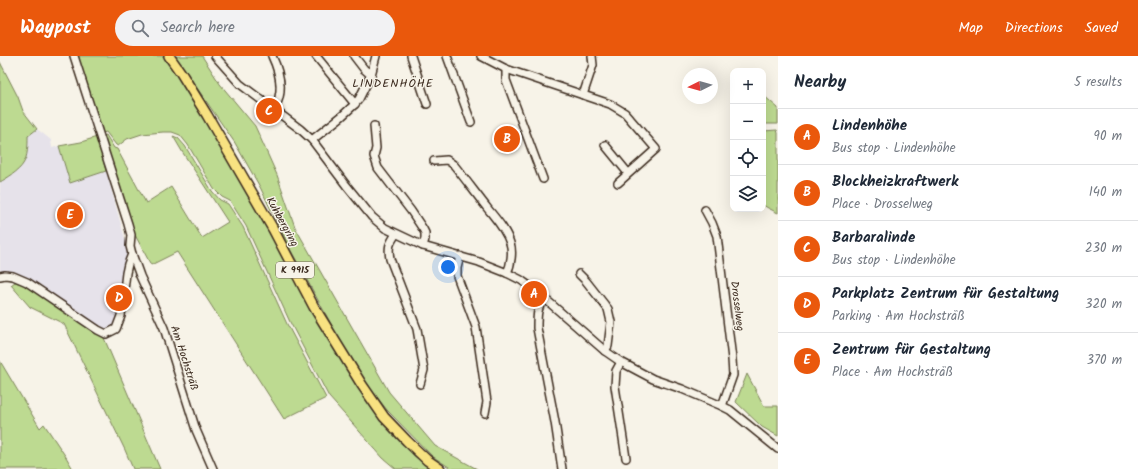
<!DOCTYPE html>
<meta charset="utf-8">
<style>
:root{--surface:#fff;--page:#f2f2f3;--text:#1f2937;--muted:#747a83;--line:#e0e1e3;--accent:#ea580c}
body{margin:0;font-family:Kalam,sans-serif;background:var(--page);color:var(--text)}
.controls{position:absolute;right:12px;top:12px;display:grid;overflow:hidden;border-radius:8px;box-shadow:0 4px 16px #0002}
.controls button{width:36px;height:36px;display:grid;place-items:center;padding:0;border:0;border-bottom:1px solid var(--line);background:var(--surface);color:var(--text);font:20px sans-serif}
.compass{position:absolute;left:682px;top:12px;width:36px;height:36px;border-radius:50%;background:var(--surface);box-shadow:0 4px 16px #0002;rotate:265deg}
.you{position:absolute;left:448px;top:211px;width:14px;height:14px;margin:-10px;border:3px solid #fff;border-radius:50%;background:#1a73e8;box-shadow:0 0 0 6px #1a73e833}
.badge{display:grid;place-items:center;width:26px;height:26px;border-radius:50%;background:var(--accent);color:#fff;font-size:13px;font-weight:700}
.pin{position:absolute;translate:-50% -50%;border:2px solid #fff;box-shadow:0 1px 4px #0006}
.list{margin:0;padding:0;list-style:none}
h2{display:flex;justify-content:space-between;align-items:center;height:52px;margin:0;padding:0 16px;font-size:17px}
h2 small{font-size:13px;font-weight:400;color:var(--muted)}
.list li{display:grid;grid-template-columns:26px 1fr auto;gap:12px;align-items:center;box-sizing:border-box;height:56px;padding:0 16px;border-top:1px solid var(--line)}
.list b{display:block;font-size:15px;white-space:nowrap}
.list p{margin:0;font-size:13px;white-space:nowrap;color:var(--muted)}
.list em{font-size:13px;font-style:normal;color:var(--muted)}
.icon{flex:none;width:22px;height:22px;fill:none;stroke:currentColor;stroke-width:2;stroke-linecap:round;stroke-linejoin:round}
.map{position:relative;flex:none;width:778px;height:413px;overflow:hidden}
header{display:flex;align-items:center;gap:24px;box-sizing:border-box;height:56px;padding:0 20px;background:var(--accent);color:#fff}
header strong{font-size:19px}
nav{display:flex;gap:22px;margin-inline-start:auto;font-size:14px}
.search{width:280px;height:36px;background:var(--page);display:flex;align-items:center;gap:10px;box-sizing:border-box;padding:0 14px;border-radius:22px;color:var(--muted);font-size:15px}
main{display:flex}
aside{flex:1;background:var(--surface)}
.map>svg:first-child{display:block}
.built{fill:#e6e2ea}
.green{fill:#bdda91;stroke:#7c8258}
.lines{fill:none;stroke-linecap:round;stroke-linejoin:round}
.minor-casing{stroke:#3b2a1e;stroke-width:10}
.major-casing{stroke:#3b2a1e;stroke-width:12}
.minor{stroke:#f7f3e8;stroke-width:7}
.major{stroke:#f8e281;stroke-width:9}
.labels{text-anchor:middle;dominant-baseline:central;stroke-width:3;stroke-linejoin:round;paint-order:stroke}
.shield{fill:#f7f3e8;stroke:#73665b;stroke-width:1}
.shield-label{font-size:10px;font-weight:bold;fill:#3b2a1e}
.street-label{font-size:11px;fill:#3b2a1e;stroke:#f7f3e8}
.neighbourhood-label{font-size:12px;letter-spacing:1px;fill:#3b2a1e;stroke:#f7f3e8}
</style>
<header>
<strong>Waypost</strong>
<div class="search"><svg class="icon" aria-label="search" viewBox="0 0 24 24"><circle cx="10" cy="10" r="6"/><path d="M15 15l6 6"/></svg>Search here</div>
<nav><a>Map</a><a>Directions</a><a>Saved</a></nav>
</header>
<main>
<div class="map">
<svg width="778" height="413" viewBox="0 0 778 413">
<rect width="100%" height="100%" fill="#f7f3e8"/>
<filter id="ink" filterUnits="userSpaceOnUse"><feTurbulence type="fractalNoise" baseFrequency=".025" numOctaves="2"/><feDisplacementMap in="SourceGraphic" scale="8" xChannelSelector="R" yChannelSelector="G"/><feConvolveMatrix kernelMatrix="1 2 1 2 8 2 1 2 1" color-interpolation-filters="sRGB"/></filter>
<g filter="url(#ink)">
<polygon class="built" points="37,73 51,84 52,92 59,90 70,126 106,115 129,197 125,207 118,259 113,271 106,275 99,271 28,223 14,217 5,215 0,217 0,126 5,123 27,97 28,80"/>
<g class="green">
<polygon points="78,0 163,0 171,10 214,80 331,285 393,376 414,400 432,413 396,413 383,402 329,341 290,266 246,170 230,145 222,141 214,133 188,89 180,79 172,76 163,76 142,78 127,83 118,90 116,89 106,76 103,77"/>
<polygon points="175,0 202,0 220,28 255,70 277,119 295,171 389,336 435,390 477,413 452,413 432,400 387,354 370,332 348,299 289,191 260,131 235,87"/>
<path d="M0,6L18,41L23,55L37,73L28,80C28,89 28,101 23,108C19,115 7,122 0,126Z"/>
<polygon points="763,39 778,52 778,68 763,68"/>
<polygon points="777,74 778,77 778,157 768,152 763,149 763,75"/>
<polygon points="106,79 114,92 117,93 146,147 171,131 202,182 228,166 183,97 173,80 178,82 185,90 212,135 220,144 228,148 243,171 287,268 326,342 284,363 177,196 151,209 135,179 103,80"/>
<polygon points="97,81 106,115 70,127 59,90 81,86"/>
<polygon points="15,226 25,229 99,277 104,282 160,413 133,413 125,394 64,268 30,251 11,229"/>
<polygon points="0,305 40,372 44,368 66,401 73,413 0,413"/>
<polygon points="747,318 764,350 778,350 778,380 762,371 736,346"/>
</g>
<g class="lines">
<defs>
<g id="minor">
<polyline points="74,0 128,168 131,179 130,190 132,198 140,220 164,272 196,374 213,413"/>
<polyline points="215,0 240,28 300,73 312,84 346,129 372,161 385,172 423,190 479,206 507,217 521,224 535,234 605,295 621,306 653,323 682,333 722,350 730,354 778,393"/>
<path d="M272,0C280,17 285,36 274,53"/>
<polyline points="316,0 355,48"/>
<polyline points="354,0 364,13 371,19"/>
<polyline points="411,0 427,48"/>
<polyline points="447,0 471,66"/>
<polyline points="481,0 506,13 610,48 625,57 656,93 618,127"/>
<polyline points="506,13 506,24 543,123"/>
<polyline points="583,39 593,9 592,0"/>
<polyline points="374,70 376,92 374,100 378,112 411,155 423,173 425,177 425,183 423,190"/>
<polyline points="312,84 342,60 355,48 359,43 371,19 376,0"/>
<polyline points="605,89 628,117"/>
<path d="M434,105L447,104L454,109C466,124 477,139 488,153C496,163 506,174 510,187C513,195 511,209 507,217"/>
<polyline points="705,154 712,167 717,180 732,303 733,319 722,350"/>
<path d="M396,178C389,188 388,191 390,203L417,273L424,314L420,328"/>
<polyline points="460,200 457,212 457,220 476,271 487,346 485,357"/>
<polyline points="579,218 586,225 608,253 611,266 608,290 605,295"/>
<polyline points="0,220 5,219 13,220 27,226 98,274 106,278 116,273 121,260 126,217 128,208 132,198"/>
<path d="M544,242C537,253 537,258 537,272L555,366L562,413"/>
<polyline points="621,306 616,315 615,330 626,402"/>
</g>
<polyline id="major" points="169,0 181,17 207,59 273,173 314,251 362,329 384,361 407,385 427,404 440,413"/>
</defs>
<use href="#minor" class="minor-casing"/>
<use href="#major" class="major-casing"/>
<use href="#minor" class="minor"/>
<use href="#major" class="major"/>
</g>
</g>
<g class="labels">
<rect class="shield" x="276" y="206" width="38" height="16" rx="3"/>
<g class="shield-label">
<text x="295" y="214">K 9915</text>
</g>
<g class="street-label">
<text transform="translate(282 166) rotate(61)">Kuhbergring</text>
<text transform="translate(737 250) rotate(83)">Drosselweg</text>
<text transform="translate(184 302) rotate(72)">Am Hochsträß</text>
</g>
<g class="neighbourhood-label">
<text x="393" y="27">LINDENHÖHE</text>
</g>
</g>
</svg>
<div class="controls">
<button>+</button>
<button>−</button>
<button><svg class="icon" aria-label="locate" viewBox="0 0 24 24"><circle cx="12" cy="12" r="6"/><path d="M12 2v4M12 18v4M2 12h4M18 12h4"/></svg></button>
<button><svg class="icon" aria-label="layers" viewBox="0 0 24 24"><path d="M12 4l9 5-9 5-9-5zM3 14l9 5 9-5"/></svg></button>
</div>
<svg class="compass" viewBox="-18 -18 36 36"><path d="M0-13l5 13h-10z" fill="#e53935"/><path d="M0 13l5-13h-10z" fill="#747a83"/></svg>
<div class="you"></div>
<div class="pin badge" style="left:534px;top:238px">A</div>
<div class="pin badge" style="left:507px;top:83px">B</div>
<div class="pin badge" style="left:269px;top:55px">C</div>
<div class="pin badge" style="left:119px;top:242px">D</div>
<div class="pin badge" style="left:70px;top:159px">E</div>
</div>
<aside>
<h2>Nearby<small>5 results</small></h2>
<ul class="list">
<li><span class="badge">A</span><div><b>Lindenhöhe</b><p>Bus stop · Lindenhöhe</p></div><em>90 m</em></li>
<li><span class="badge">B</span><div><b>Blockheizkraftwerk</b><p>Place · Drosselweg</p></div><em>140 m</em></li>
<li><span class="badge">C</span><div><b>Barbaralinde</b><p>Bus stop · Lindenhöhe</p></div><em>230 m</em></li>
<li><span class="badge">D</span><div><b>Parkplatz Zentrum für Gestaltung</b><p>Parking · Am Hochsträß</p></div><em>320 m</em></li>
<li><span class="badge">E</span><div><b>Zentrum für Gestaltung</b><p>Place · Am Hochsträß</p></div><em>370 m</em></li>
</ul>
</aside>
</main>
